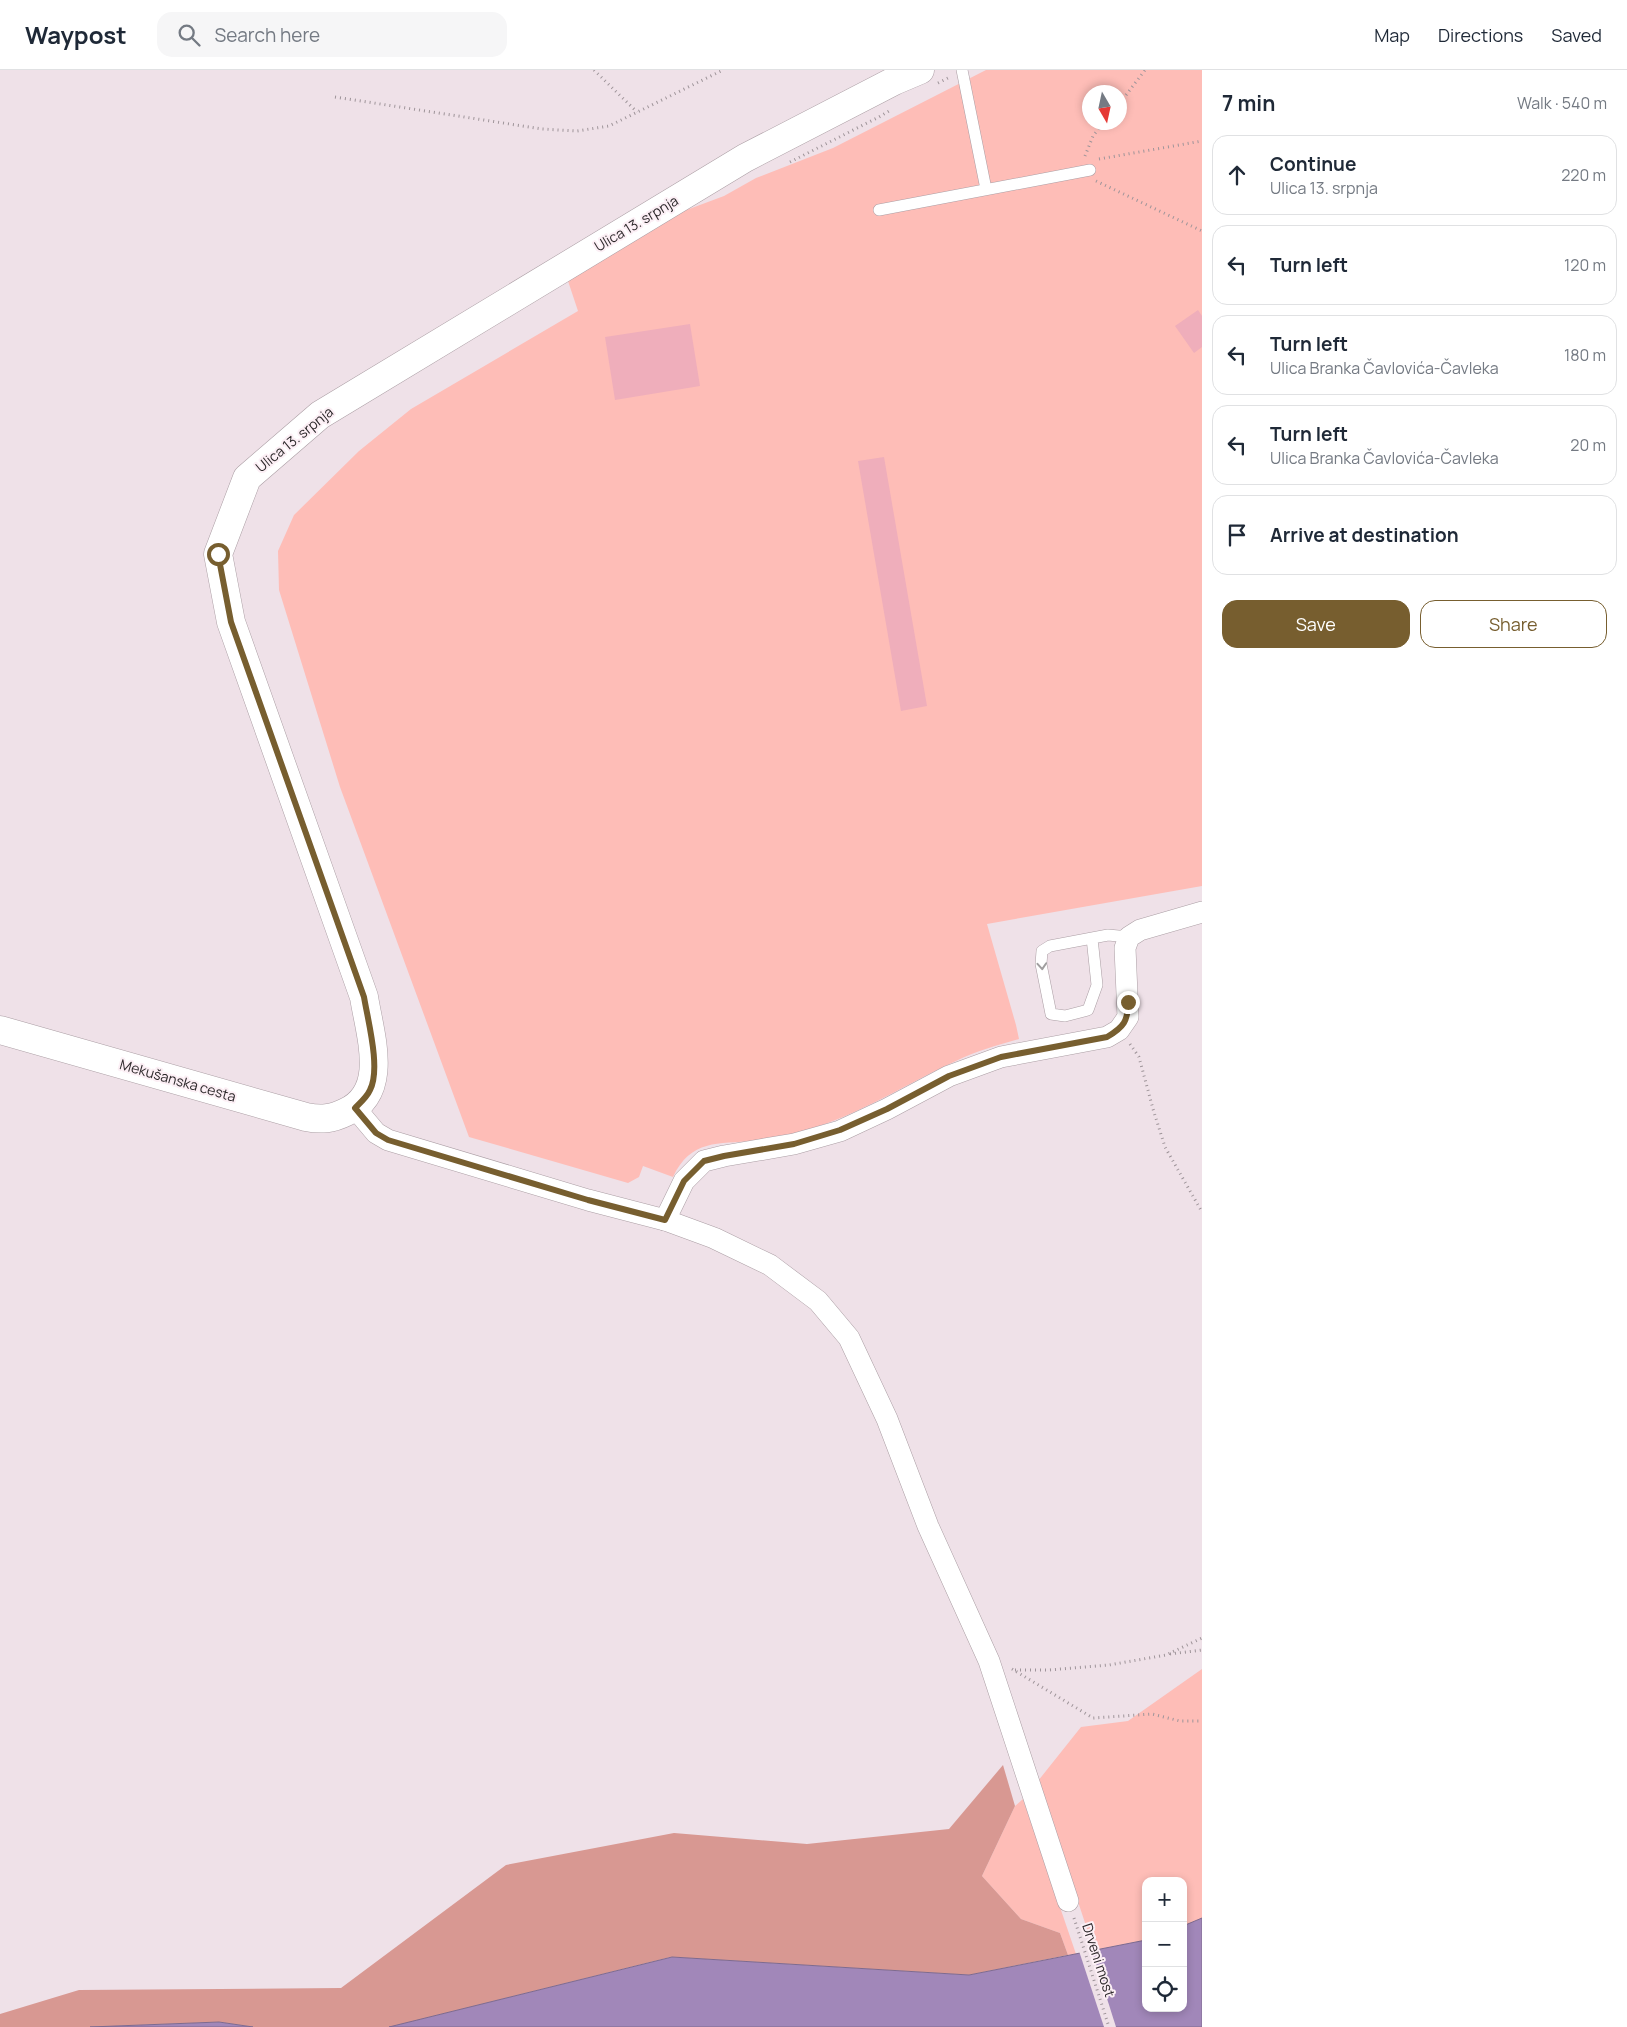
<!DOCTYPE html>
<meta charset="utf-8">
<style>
:root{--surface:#fff;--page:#f6f6f7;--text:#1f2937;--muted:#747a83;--line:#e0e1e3;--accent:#775e2f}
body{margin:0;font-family:Manrope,sans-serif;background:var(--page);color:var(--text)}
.controls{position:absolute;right:15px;bottom:15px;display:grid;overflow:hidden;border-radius:10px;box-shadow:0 2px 8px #0003}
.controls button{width:45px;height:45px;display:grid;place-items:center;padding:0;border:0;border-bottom:1px solid var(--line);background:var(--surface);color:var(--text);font:25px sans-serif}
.compass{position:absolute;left:1082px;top:15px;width:45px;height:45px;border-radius:50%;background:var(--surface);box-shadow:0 2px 8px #0003;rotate:171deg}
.stop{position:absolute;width:15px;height:15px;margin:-11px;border:4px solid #775e2f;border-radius:50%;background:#fff}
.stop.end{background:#775e2f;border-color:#fff;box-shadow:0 1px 5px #0008}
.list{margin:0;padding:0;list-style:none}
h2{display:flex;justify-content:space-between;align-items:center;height:65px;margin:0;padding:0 20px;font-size:21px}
h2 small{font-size:16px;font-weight:400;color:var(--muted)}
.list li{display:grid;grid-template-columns:32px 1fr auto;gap:15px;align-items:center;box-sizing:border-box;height:80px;margin:0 10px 10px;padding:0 10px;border:1px solid var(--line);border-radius:15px}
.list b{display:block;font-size:19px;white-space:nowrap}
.list p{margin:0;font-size:16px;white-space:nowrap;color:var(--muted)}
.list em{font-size:16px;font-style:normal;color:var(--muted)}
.actions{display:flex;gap:10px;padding:15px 20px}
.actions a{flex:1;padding:11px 0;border:1px solid var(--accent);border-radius:15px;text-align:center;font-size:18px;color:var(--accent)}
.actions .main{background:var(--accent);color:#fff}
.icon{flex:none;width:28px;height:28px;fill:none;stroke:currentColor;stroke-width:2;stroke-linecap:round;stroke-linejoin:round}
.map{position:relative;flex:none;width:1202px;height:1957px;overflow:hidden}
header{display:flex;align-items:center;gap:30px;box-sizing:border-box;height:70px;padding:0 25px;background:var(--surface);border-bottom:1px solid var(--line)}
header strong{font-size:24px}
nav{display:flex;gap:28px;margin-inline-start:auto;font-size:18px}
.search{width:350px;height:45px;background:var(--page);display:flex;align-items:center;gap:12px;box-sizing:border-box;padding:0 18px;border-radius:15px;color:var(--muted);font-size:19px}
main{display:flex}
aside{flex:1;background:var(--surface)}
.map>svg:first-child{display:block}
.green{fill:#febdb7;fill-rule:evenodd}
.forest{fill:#d89892}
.water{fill:#a187b9;stroke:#7e6a8e}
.pier{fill:#efe1e8}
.building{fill:#efaebb}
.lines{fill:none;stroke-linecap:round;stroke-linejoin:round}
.lane-casing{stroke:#ab9ea4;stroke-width:12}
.street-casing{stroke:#ab9ea4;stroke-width:22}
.secondary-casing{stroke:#ab9ea4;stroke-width:29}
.path{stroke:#9e9499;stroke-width:3;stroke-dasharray:1 4;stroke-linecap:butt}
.lane{stroke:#fff;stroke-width:11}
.street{stroke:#fff;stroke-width:21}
.secondary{stroke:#fff;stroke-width:28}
.oneway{stroke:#a09e9f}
.route{stroke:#775e2f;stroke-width:6}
.labels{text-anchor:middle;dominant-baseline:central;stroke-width:4;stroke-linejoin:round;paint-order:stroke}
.street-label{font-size:14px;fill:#2c282a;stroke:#fceff5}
</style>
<header>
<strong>Waypost</strong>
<div class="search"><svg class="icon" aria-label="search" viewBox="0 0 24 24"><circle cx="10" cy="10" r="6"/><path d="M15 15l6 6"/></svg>Search here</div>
<nav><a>Map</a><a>Directions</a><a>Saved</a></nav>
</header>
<main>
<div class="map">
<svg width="1202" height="1957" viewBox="0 0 1202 1957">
<rect width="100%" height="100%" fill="#efe1e8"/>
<g class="green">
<path d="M986,0H1202V816L987,854L1016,955L1019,969C998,975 977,981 958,990C907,1013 860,1045 806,1060C789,1065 771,1069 754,1071C718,1074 691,1069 673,1107L643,1096L639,1107L628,1113L469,1067L340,717L279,520L278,481L294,445L359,381L411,339L578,241L567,208L673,145L724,126L756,108L833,78ZM1090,22H1120V52H1090Z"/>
<polygon points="1202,1599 1202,1848 1183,1856 1183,1811 1146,1811 1146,1870 1094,1880 1038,1711 1081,1657 1128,1651"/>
<polygon points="1023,1729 1076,1884 1068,1885 1060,1863 1021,1849 982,1806 1015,1736"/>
</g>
<polygon class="forest" points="1003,1695 1015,1736 982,1806 1021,1849 1060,1863 1068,1885 969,1905 671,1887 390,1957 253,1957 219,1952 90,1957 0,1957 0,1944 79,1920 341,1918 506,1795 674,1763 807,1774 949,1759"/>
<g class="water">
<polygon points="1202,1848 1202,1957 389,1957 672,1887 969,1905 1146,1870 1146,1938 1183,1938 1183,1856"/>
<polygon points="219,1952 253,1957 90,1957"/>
</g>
<polygon class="pier" points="1091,1878 1116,1957 1104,1957 1079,1881"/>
<g class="building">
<polygon points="1198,240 1202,246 1202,277 1194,283 1175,256"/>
<polygon points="690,254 700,316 615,330 605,267"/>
<polygon points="884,387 927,636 901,641 858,391"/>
</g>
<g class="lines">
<defs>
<g id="lane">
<polyline points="962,0 986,119"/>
<polyline points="879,140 1090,100"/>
<polyline points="1092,868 1097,915 1088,940 1065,946 1051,944 1041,894 1042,881 1050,876 1108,865 1129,867"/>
</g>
<g id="street">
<polyline points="355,1038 376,1063 388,1070 588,1130 665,1150 714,1168 770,1195 818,1231 849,1268 887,1349 928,1456 989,1591 1068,1831"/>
<polyline points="665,1150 684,1111 704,1091 724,1086 794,1074 840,1061 887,1039 949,1006 1001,987 1107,967 1119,960 1128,947 1125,878 1129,867 1140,860 1202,842"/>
</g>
<path id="secondary" d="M0,960L306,1047C321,1050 332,1049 346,1042C390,1022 370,965 364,927L231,552L218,484L247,408L320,345L745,88L894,11L920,0"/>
</defs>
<use href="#lane" class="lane-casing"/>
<use href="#street" class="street-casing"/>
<use href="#secondary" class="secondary-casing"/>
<g class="path">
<polyline points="594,0 637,42"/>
<polyline points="938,13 950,7"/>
<polyline points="335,27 542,59 577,61 609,56 723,0"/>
<polyline points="1120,33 1145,0"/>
<polyline points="1085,86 1093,66 1104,52"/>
<polyline points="1099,89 1202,71"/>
<polyline points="790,92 879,47 889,41"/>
<polyline points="1096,111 1202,161"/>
<polyline points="1130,974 1139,987 1153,1039 1165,1077 1202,1142"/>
<polyline points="1170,1584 1202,1580"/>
<polyline points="1012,1599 1093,1648 1152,1644 1180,1651 1202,1651"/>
<polyline points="1015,1600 1049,1600 1109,1595 1166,1585 1202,1568"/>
<polyline points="1074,1848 1109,1957"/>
</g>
<use href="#lane" class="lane"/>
<use href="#street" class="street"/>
<use href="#secondary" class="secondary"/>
</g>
<defs><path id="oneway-chevron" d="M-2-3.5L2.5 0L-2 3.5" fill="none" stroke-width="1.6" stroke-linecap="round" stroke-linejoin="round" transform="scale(1.25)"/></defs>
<use class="oneway" href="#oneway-chevron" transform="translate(1042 896) rotate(86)"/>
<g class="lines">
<path class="route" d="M218,484L231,552L364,927C368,951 381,999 370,1020C367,1027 360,1033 355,1038L376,1063L388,1070L588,1130L665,1150L684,1111L704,1091L724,1086L794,1074L840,1060L887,1039L949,1006L1001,987L1107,967C1124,957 1128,951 1128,932"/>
</g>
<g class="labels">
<g class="street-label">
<text transform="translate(636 153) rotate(-31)">Ulica 13. srpnja</text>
<text transform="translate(294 369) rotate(-39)">Ulica 13. srpnja</text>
<text transform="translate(178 1010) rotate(16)">Mekušanska cesta</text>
<text transform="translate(1099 1890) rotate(72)">Drveni most</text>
</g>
</g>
</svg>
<div class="controls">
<button>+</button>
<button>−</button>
<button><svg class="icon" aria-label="locate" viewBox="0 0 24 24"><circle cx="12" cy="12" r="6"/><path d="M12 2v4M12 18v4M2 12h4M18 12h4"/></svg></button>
</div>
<svg class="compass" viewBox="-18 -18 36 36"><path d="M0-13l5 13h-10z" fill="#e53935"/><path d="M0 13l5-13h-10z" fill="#747a83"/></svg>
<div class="stop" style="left:218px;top:484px"></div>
<div class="stop end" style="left:1128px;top:932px"></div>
</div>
<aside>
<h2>7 min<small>Walk · 540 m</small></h2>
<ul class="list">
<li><svg class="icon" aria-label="ahead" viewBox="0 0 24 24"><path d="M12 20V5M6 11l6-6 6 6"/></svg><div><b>Continue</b><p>Ulica 13. srpnja</p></div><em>220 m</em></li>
<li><svg class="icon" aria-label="left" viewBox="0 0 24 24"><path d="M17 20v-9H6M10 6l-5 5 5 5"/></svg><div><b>Turn left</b></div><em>120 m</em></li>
<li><svg class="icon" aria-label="left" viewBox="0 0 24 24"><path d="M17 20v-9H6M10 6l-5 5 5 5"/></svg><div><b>Turn left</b><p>Ulica Branka Čavlovića-Čavleka</p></div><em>180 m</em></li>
<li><svg class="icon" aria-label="left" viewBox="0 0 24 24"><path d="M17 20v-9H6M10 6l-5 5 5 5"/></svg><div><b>Turn left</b><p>Ulica Branka Čavlovića-Čavleka</p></div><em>20 m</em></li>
<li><svg class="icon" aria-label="arrive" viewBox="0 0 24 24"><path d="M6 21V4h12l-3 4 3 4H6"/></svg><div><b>Arrive at destination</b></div></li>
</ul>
<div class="actions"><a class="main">Save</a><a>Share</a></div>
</aside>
</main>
